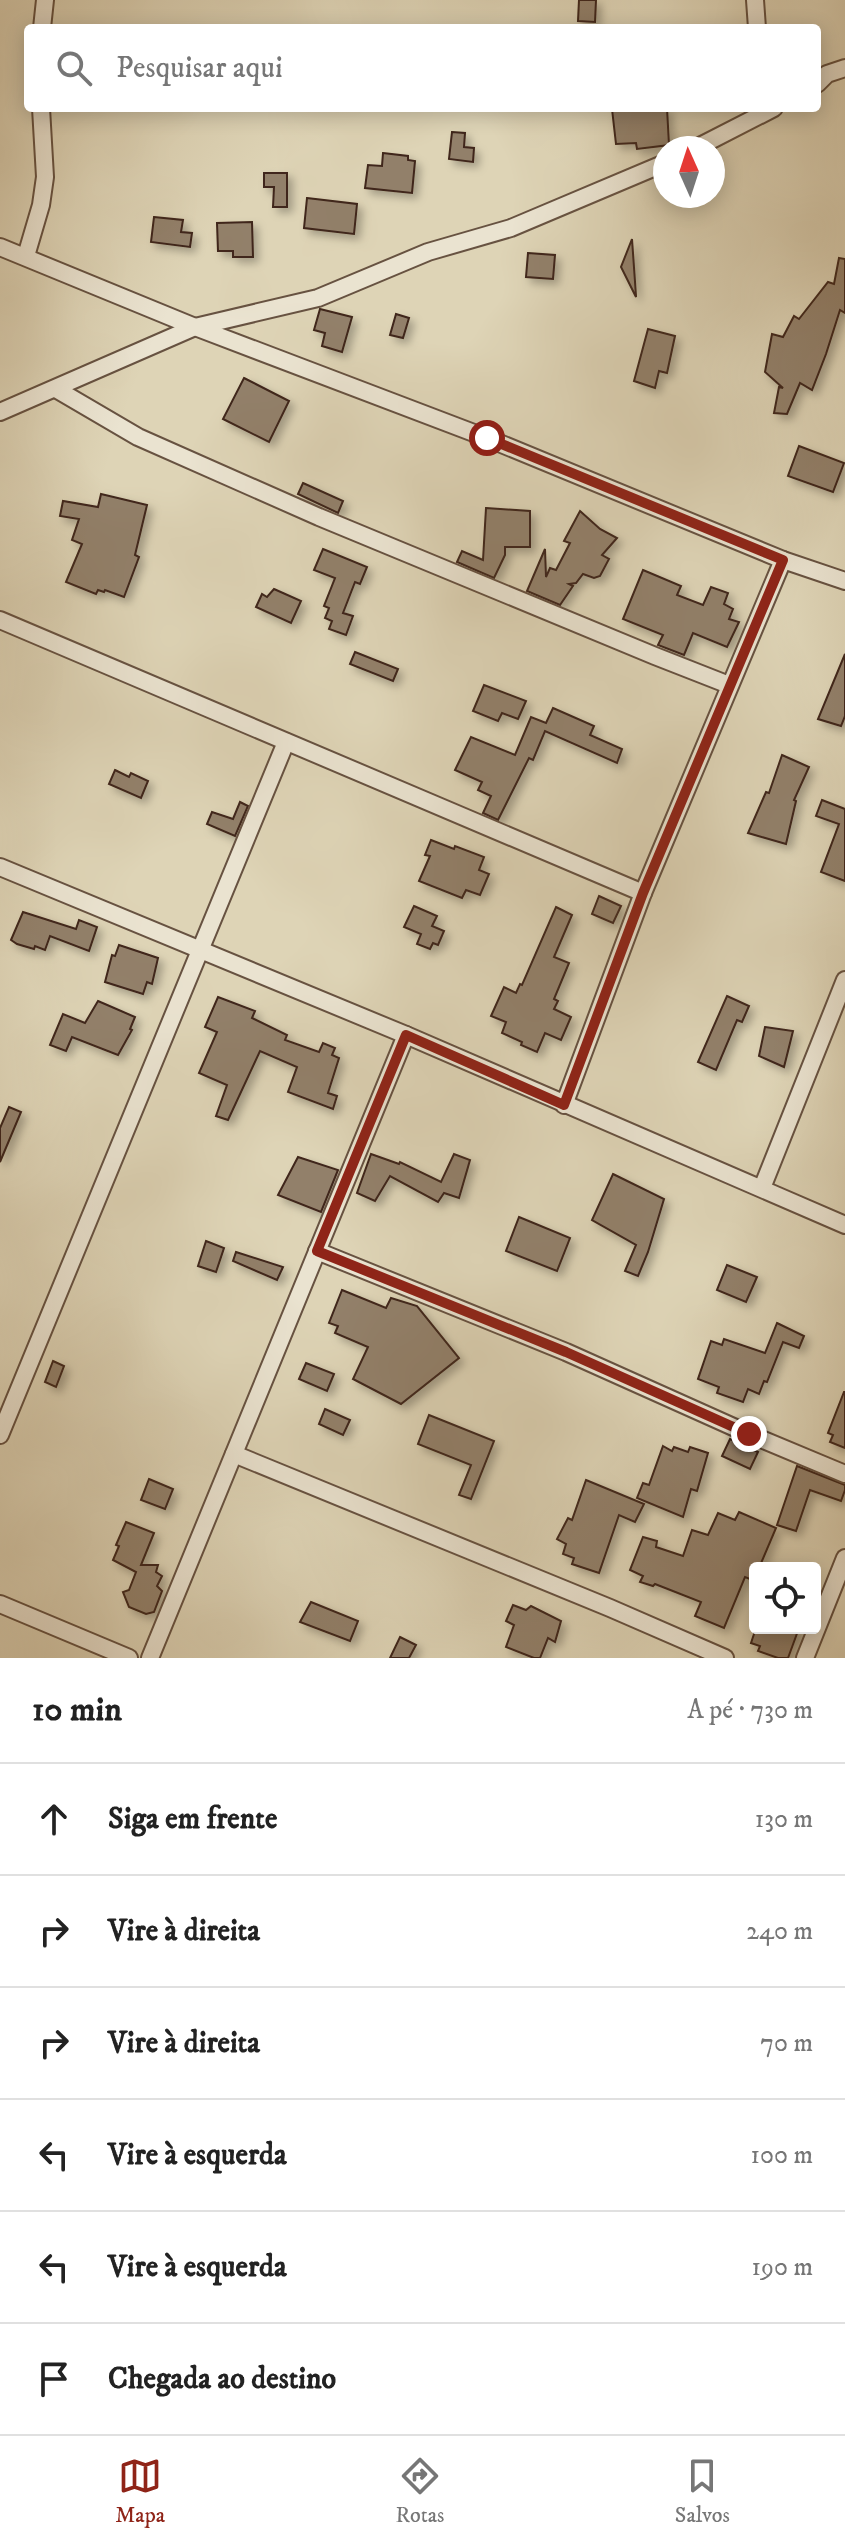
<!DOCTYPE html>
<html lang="pt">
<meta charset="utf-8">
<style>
:root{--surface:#fff;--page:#f2f2f2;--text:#222;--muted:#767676;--line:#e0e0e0;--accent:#8f2418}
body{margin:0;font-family:"IM FELL DW Pica",serif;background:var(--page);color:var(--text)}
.controls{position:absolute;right:24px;bottom:24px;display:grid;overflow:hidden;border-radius:8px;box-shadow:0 4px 20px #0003}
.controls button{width:72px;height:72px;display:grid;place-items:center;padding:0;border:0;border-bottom:2px solid var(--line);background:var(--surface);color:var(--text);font:40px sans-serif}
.compass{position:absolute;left:653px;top:136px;width:72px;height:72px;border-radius:50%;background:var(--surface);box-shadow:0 4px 20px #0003;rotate:357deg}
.stop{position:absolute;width:24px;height:24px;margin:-18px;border:6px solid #8f2418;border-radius:50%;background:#fff}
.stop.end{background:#8f2418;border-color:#fff;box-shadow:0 2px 8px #0008}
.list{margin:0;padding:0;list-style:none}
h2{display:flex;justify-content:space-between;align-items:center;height:104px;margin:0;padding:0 32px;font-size:34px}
h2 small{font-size:26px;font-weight:400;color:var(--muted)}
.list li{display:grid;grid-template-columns:52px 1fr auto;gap:24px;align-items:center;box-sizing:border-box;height:112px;padding:0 32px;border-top:2px solid var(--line)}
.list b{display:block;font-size:30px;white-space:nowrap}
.list em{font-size:26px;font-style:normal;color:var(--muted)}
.icon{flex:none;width:44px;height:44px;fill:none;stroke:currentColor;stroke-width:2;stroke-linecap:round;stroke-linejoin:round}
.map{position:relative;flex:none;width:845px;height:1658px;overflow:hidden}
.search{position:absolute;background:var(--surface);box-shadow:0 4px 20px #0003;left:24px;right:24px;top:24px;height:88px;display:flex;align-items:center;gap:20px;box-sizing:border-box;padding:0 28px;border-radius:8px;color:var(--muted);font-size:30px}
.sheet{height:776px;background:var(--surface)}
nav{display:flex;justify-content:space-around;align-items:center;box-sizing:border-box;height:112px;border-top:2px solid var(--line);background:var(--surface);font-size:22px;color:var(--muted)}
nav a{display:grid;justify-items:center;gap:4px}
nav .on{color:var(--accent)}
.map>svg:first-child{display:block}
.building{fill:#92806b;stroke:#3f261a;stroke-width:2;filter:url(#shadow)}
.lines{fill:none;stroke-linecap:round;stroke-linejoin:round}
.minor-casing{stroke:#675241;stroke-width:20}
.minor{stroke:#eae3d0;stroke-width:16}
.route{stroke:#8f2418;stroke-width:10}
</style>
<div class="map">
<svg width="845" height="1658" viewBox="0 0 845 1658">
<defs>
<filter id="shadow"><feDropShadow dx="5" dy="5" stdDeviation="4" flood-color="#0004"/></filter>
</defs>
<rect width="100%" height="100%" fill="#ded4b6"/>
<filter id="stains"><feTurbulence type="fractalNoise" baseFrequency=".0025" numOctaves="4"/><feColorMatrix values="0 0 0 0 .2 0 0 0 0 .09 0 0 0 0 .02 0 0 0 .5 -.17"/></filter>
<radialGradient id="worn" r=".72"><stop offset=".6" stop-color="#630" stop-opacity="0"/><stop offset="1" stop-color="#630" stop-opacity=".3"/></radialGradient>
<g class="building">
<polygon points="579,0 596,0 595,22 578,21"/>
<polygon points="621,108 667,108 669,145 637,149 636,143 616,144 612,109"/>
<polygon points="452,132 465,133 464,147 474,148 473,162 449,159"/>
<polygon points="383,153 408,156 408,160 415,161 412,193 365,188 368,165 382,166"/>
<polygon points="264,173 287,173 287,207 273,207 274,187 264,187"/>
<polygon points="307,198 357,204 354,234 304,228"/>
<polygon points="154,217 183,220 181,232 192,233 190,247 151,242"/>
<polygon points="252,222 253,257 233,257 233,251 218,251 217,223"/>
<polygon points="632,239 636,296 636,297 621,267"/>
<polygon points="528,253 555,255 553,279 526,277"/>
<polygon points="839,258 845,259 845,313 840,310 826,354 812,390 800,383 787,414 774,413 779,387 783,388 765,372 772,334 783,337 794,316 799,319 828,282 834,284"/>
<polygon points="320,309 352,317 342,352 322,346 325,333 314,330"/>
<polygon points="396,314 409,318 403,338 390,335"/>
<polygon points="648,329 675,336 667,373 659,371 655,388 634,381"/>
<polygon points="244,378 289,401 269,442 223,419"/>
<polygon points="799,446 844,463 833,492 788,476"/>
<polygon points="303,483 343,501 338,513 298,494"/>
<polygon points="101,494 147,505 135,555 139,557 124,597 105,590 104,592 98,590 96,594 66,582 82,544 72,540 79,519 60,516 63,501 98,507"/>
<polygon points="486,508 530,511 530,547 505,547 505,555 494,578 457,562 462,551 483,560"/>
<polygon points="580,511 600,529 617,538 602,555 609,559 600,576 594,578 583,574 576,583 569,584 573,586 560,605 527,591 545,549 546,577 550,568 556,570 570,543 564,541"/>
<polygon points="323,549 367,567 360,584 355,582 343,613 353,616 346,635 329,629 332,621 325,618 329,608 324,606 335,578 314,570"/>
<polygon points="643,570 681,586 677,595 703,605 711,587 728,593 724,604 733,609 729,619 739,622 727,647 693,633 684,655 658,645 663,635 623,619"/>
<polygon points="274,589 301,601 291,623 256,607 262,594 267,597"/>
<polygon points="355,652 398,669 393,681 350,664"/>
<polygon points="845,654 845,716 841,726 818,719"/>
<polygon points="484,685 526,701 518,719 502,713 498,721 473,711"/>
<polygon points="553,708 594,726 590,735 622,749 617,763 545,731 533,760 529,758 498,820 483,813 491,796 478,790 482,782 455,770 471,737 515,755 531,717 546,723"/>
<polygon points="782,755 809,767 794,800 796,801 786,844 748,833 766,792 769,793"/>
<polygon points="115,770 129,777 131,773 148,781 141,798 109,784"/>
<polygon points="822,800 845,809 845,881 821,872 839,824 816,816"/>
<polygon points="240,802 248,806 235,836 207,824 212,812 233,819"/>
<polygon points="431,840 454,849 455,846 484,857 479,870 489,874 480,895 466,890 462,898 419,881 430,856 425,855"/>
<polygon points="599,896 621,906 613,923 592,914"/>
<polygon points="414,906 437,916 432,926 444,931 438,945 433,943 430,949 417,944 421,934 404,927"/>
<polygon points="556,907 572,915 554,957 569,963 554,999 558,1001 554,1009 571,1017 561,1040 545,1033 537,1052 521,1045 522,1042 502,1033 506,1022 491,1016 504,987 516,993 520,984 522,985"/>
<polygon points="23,912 76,929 79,920 97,927 89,951 50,936 45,950 35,946 34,949 17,944 11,940"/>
<polygon points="119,945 158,958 152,984 147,982 143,994 105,982 112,955 115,956"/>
<polygon points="727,996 749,1006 742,1022 737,1020 716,1070 698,1062"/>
<polygon points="218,997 255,1011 252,1018 287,1035 285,1040 319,1052 323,1043 335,1048 332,1055 339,1058 328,1093 337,1096 333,1109 288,1092 297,1067 260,1051 228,1120 216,1116 227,1085 199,1073 217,1032 205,1027"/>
<polygon points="98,1001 135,1017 130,1029 132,1030 118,1055 72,1037 66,1051 50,1045 63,1014 85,1023"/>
<polygon points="765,1027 793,1031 784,1067 759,1056"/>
<polygon points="9,1107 21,1112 0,1162 0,1128"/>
<polygon points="371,1154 399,1164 400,1162 441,1182 454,1154 470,1160 459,1198 444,1193 438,1202 390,1176 375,1201 357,1193"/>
<polygon points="298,1157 338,1170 321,1212 278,1195"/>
<polygon points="613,1174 664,1199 648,1252 638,1276 625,1271 636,1245 592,1220"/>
<polygon points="519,1217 570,1238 557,1271 506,1251"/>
<polygon points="206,1241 224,1248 216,1272 198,1266"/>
<polygon points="236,1252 283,1267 277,1280 233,1261"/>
<polygon points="727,1265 757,1277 746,1302 717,1290"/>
<polygon points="342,1290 386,1308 391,1298 417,1306 459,1358 401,1404 353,1379 368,1347 335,1333 338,1326 329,1323"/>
<polygon points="777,1323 804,1336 799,1348 783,1342 767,1382 764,1381 759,1394 748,1389 743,1402 717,1393 719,1387 698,1379 711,1341 722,1345 724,1339 765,1353"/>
<polygon points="53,1361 64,1366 56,1387 45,1382"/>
<polygon points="306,1363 334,1374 327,1391 299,1379"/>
<polygon points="844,1392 845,1392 845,1448 830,1442 833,1435 828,1433"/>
<polygon points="325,1409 350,1420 343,1435 319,1424"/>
<polygon points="429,1415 494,1441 471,1499 459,1495 471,1465 418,1444"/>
<polygon points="730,1439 758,1452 750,1469 722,1456"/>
<polygon points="663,1446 672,1451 674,1447 688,1452 690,1447 708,1453 697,1491 691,1489 683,1517 637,1498 643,1483 649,1485"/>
<polygon points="797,1466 845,1485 845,1490 841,1501 810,1490 796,1531 777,1525"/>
<polygon points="149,1479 173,1489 165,1509 141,1500"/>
<polygon points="586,1480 644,1504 635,1522 619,1515 599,1573 572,1564 574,1558 563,1554 566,1544 557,1539 568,1518 572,1520"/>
<polygon points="739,1512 776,1528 759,1568 755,1568 755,1581 745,1577 724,1628 695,1616 701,1602 655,1584 653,1586 640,1582 643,1576 630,1570 643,1537 657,1541 656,1547 683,1556 692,1530 708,1535 718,1513 735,1520"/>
<polygon points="126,1522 154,1533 141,1565 158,1565 156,1572 162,1576 157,1586 162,1591 154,1612 146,1614 129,1607 123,1592 129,1590 136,1572 113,1560 119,1546 116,1545"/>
<polygon points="311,1602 358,1621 350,1641 300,1622"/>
<polygon points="513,1605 526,1610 531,1606 561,1621 555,1642 548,1638 540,1658 534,1658 506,1647 514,1625 506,1621"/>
<polygon points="756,1628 799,1628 788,1658 778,1658 758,1651 760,1646 751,1643"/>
<polygon points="400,1637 416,1645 409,1658 390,1658"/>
</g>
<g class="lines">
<defs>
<g id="minor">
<polyline points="755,0 757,28"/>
<polyline points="42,28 45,0"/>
<polyline points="817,84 827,74 845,68"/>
<polyline points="696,148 774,108"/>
<polyline points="0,247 195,327 487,438 783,560 845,581"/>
<polyline points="26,256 41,205 45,177 41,108"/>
<polyline points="56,389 138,437 319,517 655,656 729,685"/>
<polyline points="0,412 195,327 318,298 428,252 511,228 665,163"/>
<polyline points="0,620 643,893"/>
<polyline points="0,867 406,1035 845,1225"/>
<polyline points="564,1105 643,893 783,560"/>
<polyline points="762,1188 845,980"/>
<polyline points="317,1251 566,1352 749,1434 845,1474"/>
<polyline points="0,1435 286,742"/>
<polyline points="234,1454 610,1608 725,1658"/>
<polyline points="0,1604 129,1658"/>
<polyline points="150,1658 406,1035"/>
<polyline points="805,1658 845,1558"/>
</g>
</defs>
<use href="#minor" class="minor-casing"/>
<use href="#minor" class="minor"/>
</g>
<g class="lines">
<polyline class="route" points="487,438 783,560 643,893 564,1105 406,1035 317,1251 566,1352 749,1434"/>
</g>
<rect width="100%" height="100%" filter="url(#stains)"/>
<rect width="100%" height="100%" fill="url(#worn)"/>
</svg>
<div class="controls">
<button><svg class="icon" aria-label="locate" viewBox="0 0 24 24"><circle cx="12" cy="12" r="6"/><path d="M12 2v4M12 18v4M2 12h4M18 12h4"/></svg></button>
</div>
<svg class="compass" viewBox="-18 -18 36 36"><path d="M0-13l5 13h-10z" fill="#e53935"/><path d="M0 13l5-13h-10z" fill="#767676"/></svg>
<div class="stop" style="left:487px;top:438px"></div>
<div class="stop end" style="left:749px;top:1434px"></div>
<div class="search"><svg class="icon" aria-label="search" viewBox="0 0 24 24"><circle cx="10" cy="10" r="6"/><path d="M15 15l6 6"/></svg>Pesquisar aqui</div>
</div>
<section class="sheet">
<h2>10 min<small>A pé · 730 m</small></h2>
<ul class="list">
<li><svg class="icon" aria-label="ahead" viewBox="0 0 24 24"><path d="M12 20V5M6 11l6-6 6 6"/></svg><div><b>Siga em frente</b></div><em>130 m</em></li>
<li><svg class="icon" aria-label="right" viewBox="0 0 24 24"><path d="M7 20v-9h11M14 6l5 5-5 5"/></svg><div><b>Vire à direita</b></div><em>240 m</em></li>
<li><svg class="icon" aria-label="right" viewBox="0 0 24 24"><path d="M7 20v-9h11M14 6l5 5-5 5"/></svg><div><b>Vire à direita</b></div><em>70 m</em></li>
<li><svg class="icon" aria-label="left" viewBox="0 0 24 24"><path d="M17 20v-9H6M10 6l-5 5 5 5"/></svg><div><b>Vire à esquerda</b></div><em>100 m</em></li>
<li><svg class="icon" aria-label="left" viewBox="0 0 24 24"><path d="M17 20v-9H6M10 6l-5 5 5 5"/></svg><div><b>Vire à esquerda</b></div><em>190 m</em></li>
<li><svg class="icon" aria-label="arrive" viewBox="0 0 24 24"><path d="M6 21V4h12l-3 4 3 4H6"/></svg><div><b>Chegada ao destino</b></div></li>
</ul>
</section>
<nav>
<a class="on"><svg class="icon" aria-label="map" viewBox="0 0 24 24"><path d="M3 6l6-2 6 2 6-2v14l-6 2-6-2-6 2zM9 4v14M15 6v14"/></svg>Mapa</a>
<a><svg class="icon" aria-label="directions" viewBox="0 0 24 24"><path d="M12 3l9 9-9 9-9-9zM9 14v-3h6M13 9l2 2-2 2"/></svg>Rotas</a>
<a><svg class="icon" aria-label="saved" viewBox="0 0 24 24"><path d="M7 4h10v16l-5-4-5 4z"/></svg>Salvos</a>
</nav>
